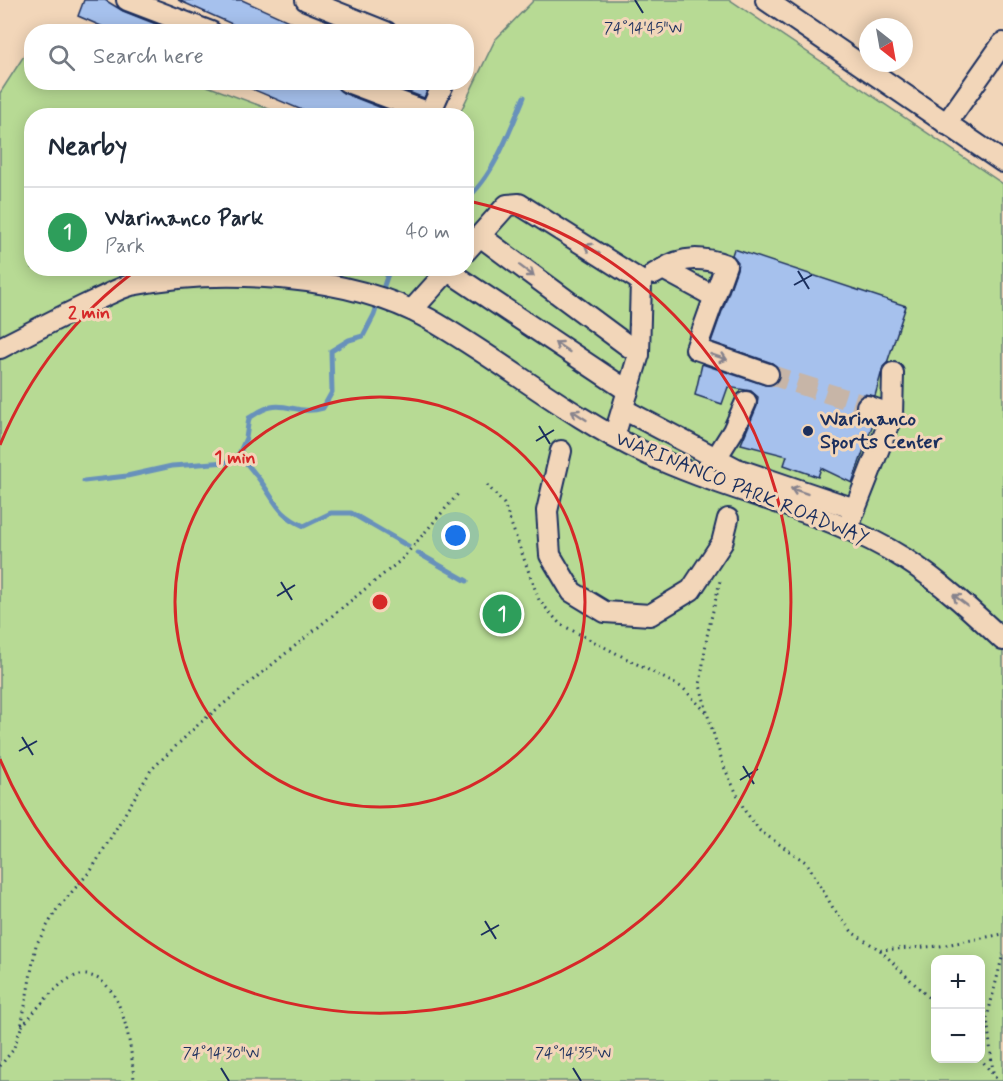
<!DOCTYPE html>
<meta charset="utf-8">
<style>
:root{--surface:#fff;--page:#f2f2f3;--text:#1f2937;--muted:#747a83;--line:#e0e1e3;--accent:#1a73e8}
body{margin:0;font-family:Mynerve,sans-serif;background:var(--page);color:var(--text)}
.controls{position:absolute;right:18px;bottom:18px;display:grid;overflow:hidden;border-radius:12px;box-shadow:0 3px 15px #0003}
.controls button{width:54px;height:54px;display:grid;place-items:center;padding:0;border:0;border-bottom:2px solid var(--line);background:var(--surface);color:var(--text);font:30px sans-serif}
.compass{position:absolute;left:859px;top:18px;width:54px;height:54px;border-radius:50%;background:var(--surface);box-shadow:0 3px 15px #0003;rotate:149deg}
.you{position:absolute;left:456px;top:536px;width:21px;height:21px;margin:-15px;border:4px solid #fff;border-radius:50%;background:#1a73e8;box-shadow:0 0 0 9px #1a73e833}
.badge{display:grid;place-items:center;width:39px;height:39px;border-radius:50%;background:var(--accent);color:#fff;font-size:20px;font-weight:700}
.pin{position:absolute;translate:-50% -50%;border:3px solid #fff;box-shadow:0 2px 6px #0006}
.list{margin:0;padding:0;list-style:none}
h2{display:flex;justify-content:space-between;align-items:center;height:78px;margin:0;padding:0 24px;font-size:26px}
h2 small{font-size:20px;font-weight:400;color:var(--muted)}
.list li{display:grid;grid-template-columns:39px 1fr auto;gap:18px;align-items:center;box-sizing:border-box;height:90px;padding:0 24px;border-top:2px solid var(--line)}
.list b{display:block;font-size:22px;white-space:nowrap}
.list p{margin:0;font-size:20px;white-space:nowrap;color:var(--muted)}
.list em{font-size:20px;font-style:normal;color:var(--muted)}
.icon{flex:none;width:33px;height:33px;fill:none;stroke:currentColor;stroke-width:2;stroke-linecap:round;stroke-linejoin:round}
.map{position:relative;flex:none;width:1003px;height:1081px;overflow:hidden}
.search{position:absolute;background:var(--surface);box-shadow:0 3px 15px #0003;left:24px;top:24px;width:450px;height:66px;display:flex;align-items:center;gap:15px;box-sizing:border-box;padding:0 21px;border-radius:24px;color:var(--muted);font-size:22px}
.panel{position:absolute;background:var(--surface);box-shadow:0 3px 15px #0003;left:24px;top:108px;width:450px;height:168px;border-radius:24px}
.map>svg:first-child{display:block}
.green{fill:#b7da94;stroke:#698479;stroke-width:1.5;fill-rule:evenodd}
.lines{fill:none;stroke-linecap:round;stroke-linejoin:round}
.stream{stroke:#6791bb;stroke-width:5}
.building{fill:#a6c1ed;stroke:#1b2f5e;stroke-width:1.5}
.minor-tunnel{stroke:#c7b5a7;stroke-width:20;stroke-dasharray:20 10;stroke-linecap:butt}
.minor-casing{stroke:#1b2f5e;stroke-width:24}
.path{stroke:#1b2f5e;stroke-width:3;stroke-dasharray:1.5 4.5;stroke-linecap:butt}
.minor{stroke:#f2d6b9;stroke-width:20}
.oneway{stroke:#86828c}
.ticks{fill:none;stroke:#1b2f5e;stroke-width:2}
.ring{fill:none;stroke:#d62828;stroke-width:3}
.poi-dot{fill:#1b2f5e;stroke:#f2d6b9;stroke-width:2}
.labels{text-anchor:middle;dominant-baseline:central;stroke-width:6;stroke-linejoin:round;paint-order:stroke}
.poi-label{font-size:20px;font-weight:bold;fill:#1b2f5e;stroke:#f2d6b9;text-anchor:start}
.street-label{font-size:20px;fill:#1b2f5e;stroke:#f2d6b9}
.ticks-label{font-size:15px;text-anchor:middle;fill:#1b2f5e;stroke:#f2d6b9;stroke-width:6;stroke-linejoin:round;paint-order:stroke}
.centre{fill:#d62828;stroke:#f2d6b9;stroke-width:3}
.ring-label{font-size:18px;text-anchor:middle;font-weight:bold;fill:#d62828;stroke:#f2d6b9;stroke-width:6;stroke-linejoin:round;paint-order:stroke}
</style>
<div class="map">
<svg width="1003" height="1081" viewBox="0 0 1003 1081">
<rect width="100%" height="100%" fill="#f2d6b9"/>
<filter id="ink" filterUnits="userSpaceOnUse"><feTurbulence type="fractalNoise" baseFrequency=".0167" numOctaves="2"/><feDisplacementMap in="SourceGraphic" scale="12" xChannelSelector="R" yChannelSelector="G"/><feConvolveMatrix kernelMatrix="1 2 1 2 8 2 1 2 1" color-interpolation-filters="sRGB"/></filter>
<g filter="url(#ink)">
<path class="green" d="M534,0H730L1003,184V1081H0V93L31,45L32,82L199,83L285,115L32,116V268H466V116L459,115L495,40ZM936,960H980V1058H936Z"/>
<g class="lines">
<g class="stream">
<path d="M466,199C493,178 511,128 524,97"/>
<path d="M239,454C246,463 255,473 262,483C277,504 279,515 304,526L331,513H351L408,546"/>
<path d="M84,481L127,476L172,466L227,462L239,454L246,438L249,418C256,414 263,408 271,407C288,403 300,415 323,408L332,392L331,351L349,340L363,336L374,315L390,268"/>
<polyline points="418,553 467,581"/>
</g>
</g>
<g class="building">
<polygon points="84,0 105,0 123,11 176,32 115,32 78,16"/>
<polygon points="178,0 242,0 313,32 250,32"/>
<polygon points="335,82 343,93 402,116 316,116 238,83"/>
<polygon points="383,82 431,82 424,98"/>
<polygon points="734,249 906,306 887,363 883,367 875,396 864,394 856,403 858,414 874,421 852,483 821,468 818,477 784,465 787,456 741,444 757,406 758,397 751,391 728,387 722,404 695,395 702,364 765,385 775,383 779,377 777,367 772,363 711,342 737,269 738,262 732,255"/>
</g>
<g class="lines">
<polyline class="minor-tunnel" points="768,374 867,406"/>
<defs>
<g id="minor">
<polyline points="127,0 211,32"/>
<polyline points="306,0 386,32"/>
<polyline points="766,0 1003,162"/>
<polyline points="347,82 430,113 444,82"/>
<polyline points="946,124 1003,43"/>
<polyline points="480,236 639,354"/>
<polyline points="466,251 507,205 519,204 641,281"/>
<path d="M663,269C683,256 703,257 726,265L696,349L768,374"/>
<polyline points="448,271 628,391"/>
<polyline points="654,274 663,269 713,296"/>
<polyline points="412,310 450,268"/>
<path d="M0,348C31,332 62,316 94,301C106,296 119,288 131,285C221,267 348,274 429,319C503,361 569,417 645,453C729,493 826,509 905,559C941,582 972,611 1003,640"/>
<polyline points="867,406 892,415"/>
<polyline points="623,409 737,469 855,509"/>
<polyline points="614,437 639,354 641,281"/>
<polyline points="561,451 547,511 550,555 572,592 605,612 650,615 691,590 722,543 728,519"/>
<polyline points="716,458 733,431 746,402"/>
<polyline points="850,522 892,415 893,373"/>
</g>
</defs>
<use href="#minor" class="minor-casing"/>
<g class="path">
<polyline points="487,485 504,504 539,600 560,624 683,688 707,713 724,767 745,811 760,831 807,863 833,908 853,933 880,950 936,1005"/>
<polyline points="707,712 700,685 707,636 720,581"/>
<polyline points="880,950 940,946 1003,934"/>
<path d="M22,1026C35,1012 60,977 80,975C124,971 132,1052 134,1081"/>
<polyline points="980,1058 998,1081"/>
<polyline points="0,1066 13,1050 21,1028 36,945 57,909 92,869 151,770 200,723 401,560 458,494"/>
<polyline points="993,1072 987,1018 1003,954"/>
</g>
<use href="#minor" class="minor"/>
</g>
<defs><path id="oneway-shaft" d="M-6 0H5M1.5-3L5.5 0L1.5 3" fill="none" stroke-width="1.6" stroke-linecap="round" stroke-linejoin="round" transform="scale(1.5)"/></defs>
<g class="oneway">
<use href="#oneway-shaft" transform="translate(592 249) rotate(-148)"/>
<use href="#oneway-shaft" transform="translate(527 271) rotate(37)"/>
<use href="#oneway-shaft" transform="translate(562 347) rotate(-146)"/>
<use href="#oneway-shaft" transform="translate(719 357) rotate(19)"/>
<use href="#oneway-shaft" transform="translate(579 415) rotate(-147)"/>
<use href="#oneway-shaft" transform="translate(799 491) rotate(-161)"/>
<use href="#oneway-shaft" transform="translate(960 600) rotate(-143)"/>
</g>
</g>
<path class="ticks" d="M635,0L643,13M798,271L809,289M794,285L812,275M539,426L550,444M536,441L554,430M281,582L292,600M277,596L295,585M22,737L33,755M19,751L37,741M743,766L754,784M740,780L758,769M485,921L496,939M481,935L499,925M221,1068L229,1081M573,1068L581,1081"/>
<g class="ring">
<circle cx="380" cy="602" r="205"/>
<path d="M0 445A411 411 0 0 1 138 269M469 201A411 411 0 1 1 0 759"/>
</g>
<circle class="poi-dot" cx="808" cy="431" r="6"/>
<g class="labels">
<g class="poi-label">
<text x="820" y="419">Warinanco<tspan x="820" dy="23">Sports Center</tspan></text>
</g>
<g class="street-label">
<text transform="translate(742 489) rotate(22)">WARINANCO PARK ROADWAY</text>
</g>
</g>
<g class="ticks-label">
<text x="643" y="33">74°14'45"W</text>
<text x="221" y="1058">74°14'30"W</text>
<text x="573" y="1058">74°14'35"W</text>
</g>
<circle cx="380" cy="602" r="9" class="centre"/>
<g class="ring-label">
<text x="89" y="318">2 min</text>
<text x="235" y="463">1 min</text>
</g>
</svg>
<div class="controls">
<button>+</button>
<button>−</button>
</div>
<svg class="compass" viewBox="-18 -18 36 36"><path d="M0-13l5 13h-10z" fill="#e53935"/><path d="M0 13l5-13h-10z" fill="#747a83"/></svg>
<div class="you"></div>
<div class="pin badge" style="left:502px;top:614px;background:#2e9e5b">1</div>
<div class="search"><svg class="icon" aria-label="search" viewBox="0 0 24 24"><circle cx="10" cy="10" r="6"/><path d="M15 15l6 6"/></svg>Search here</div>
<section class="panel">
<h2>Nearby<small></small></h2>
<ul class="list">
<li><span class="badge" style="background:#2e9e5b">1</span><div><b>Warinanco Park</b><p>Park</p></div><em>40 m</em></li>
</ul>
</section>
</div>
